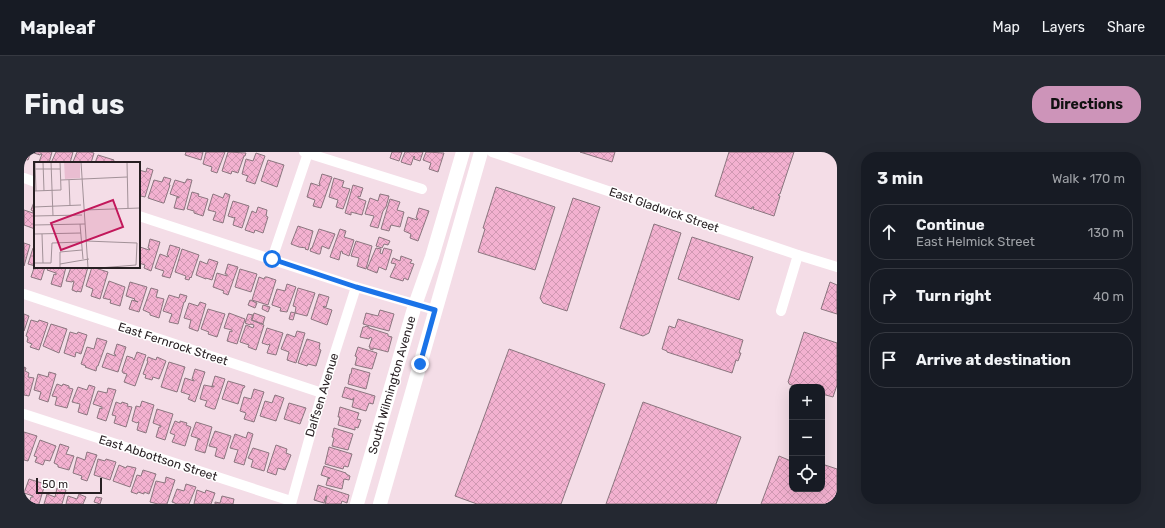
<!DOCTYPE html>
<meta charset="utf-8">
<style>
:root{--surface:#171b24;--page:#242831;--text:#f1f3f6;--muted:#9ea1a6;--line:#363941;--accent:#cd94b9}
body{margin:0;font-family:Rubik,sans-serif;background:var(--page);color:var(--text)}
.controls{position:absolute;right:12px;bottom:12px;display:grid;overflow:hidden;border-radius:8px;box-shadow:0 4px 16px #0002}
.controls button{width:36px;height:36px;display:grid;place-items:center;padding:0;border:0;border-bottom:1px solid var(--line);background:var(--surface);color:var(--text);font:20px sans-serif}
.scale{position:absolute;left:12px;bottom:10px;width:66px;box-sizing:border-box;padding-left:4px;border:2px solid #271f22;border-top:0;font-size:11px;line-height:14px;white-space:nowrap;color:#271f22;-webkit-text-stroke:3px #fff;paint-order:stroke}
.stop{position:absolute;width:12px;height:12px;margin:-9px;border:3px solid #1a73e8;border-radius:50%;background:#fff}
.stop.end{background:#1a73e8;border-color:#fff;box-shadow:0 1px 4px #0008}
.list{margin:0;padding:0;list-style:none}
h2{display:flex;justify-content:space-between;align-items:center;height:52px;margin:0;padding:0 16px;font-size:17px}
h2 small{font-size:13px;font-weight:400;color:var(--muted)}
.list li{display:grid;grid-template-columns:26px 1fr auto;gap:12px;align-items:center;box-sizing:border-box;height:56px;margin:0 8px 8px;padding:0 8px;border:1px solid var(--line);border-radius:16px}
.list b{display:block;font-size:15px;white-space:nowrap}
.list p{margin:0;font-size:13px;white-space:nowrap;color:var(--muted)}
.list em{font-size:13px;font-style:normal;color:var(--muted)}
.icon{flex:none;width:22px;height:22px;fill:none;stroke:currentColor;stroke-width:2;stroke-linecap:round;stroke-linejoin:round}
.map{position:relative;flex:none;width:813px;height:352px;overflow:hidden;border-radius:16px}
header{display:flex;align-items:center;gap:24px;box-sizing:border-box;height:56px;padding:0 20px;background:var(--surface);border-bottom:1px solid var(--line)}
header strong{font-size:19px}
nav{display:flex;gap:22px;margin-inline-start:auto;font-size:14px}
.intro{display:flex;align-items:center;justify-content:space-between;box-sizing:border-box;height:96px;padding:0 24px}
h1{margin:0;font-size:28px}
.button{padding:10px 18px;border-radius:16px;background:var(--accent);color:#111;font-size:14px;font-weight:700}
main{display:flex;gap:24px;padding:0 24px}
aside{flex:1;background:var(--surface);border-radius:16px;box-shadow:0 4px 16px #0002}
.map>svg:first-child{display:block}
.building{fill:url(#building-cross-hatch);stroke:#8b767f}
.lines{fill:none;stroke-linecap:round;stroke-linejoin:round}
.minor{stroke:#fff;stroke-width:10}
.secondary{stroke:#fff;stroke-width:14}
.route{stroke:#1a73e8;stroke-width:5}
.labels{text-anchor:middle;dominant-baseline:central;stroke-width:3;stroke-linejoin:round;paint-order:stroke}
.street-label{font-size:12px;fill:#271f22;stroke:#fff}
.inset-road{fill:none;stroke:#a29198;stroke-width:1}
.view{fill:#c2185b;fill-opacity:0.15;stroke:#c2185b;stroke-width:2}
.inset-edge{fill:none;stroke:#271f22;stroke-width:2}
</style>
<header>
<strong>Mapleaf</strong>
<nav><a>Map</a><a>Layers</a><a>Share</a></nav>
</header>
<div class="intro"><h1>Find us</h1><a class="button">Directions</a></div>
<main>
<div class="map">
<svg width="813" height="352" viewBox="0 0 813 352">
<defs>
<pattern id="building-cross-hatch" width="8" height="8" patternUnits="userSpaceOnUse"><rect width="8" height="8" fill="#f3b1d0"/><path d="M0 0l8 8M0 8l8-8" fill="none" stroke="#d098b2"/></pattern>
</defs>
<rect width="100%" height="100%" fill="#f4dde7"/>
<g class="building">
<polygon points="0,0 7,0 4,8 0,7"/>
<polygon points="10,0 28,0 25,11 15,10 18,2 16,2 16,3 10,1"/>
<polygon points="32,0 49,0 46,11 27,11"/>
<polygon points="53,0 66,0 70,1 67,11 49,10"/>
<polygon points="162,0 179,0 177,8 161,3"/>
<polygon points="182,0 201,0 193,21 187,19 188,15 179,12"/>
<polygon points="204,0 222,1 221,4 220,4 214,21 208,19 207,22 198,19"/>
<polygon points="368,0 378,0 375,9 366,6"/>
<polygon points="381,0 399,0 396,9 390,7 391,5 390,4 387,13 383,12 377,10"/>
<polygon points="402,0 420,1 414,20 405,17 407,11 399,8"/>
<polygon points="556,0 591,0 588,10"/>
<polygon points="705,0 770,0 756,42 755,42 754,43 756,44 750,64 729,57 730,55 728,55 728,57 691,44"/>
<polygon points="232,1 241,4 231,32 222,29 224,24 218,22 222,7 229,9"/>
<polygon points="74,3 90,8 89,11 71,11"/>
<polygon points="244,8 260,13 253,35 237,29"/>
<polygon points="123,16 129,18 121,45 117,44 115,43 115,18 122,20"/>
<polygon points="298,22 308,25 297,56 289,54 291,48 283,45 287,31 296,34 296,33 295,32"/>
<polygon points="140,25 147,27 145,33 146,33 140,51 139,51 124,46 130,28 138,30"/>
<polygon points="310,26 320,29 318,35 326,37 319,57 312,55 314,48 305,45"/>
<polygon points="163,27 168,28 160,58 150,56 153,45 155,46 155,45 146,42 151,28 161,31"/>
<polygon points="329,33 339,36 336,45 334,44 334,46 342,49 338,63 327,60 327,63 321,61"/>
<polygon points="472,35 531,55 511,118 454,100 461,77 459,76"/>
<polygon points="168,40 175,42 174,44 184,47 179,64 170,61 170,59 163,57"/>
<polygon points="201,41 206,43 199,71 189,68 192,60 184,58 189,42 199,46"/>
<polygon points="356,42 365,44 362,55 359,59 354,76 346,74 350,64 341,62 346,46 354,49"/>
<polygon points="549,46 576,55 543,159 519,151 516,146"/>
<polygon points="366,47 376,50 373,58 380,60 376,75 367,73 365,79 357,77"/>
<polygon points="209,49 225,54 218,76 209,73 211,65 210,66 204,64"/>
<polygon points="10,50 11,50 11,77 0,73 0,58 9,61 9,59 7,58"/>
<polygon points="234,55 243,58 242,64 244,65 239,81 231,78 230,81 221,78 228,59 232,61"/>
<polygon points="395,56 405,59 394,89 386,86 387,82 380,79 384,65 393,68 394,67 392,66"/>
<polygon points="630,72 657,81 625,181 619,184 596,176"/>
<polygon points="274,74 289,79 284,98 281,97 282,96 275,95 267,92"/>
<polygon points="295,77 311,82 305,97 298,94 296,102 294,102 286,99 287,96 288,96"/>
<polygon points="316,77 322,79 320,85 330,88 325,104 318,101 319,100 317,99 315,108 306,105"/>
<polygon points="355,85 366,89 364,93 360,92 358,96 352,94"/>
<polygon points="668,85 729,105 715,148 654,127"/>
<polygon points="126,87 136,90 127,119 120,116 121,113 115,111 115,100 116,95 125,98 126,97 124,96"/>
<polygon points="332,89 348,94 342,117 333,114 335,106 327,104"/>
<polygon points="0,91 6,93 0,114"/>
<polygon points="146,93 156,96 146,126 138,124 140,119 131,116 136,102 144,105 145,104 143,103"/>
<polygon points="9,96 11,97 11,114 4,112"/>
<polygon points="352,96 357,97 356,101 358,102 360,96 368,98 362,118 355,115 353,121 343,117"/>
<polygon points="158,97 175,103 167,126 166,125 165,128 161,127 162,124 151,120"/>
<polygon points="377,104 388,108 386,111 390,112 384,128 380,126 379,129 366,125 372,112 367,111 369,106 376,109"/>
<polygon points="185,107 194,110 188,128 182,126 182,127 172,123 176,109 183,112"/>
<polygon points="204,112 214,115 204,143 199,141 200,139 189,135 193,121 203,124 203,122 201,122"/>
<polygon points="13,115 21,115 17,128 7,125 10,116 12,117"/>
<polygon points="25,115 42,115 37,135 27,132 30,122 32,123 32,121 23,118"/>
<polygon points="47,115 64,115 57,140 53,139 53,140 48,138 50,129 49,129 48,130 42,129"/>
<polygon points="68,115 84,120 76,147 67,144 69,137 62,134"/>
<polygon points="216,117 233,122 227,140 211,135"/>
<polygon points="235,125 240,127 241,125 243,125 252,128 244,153 228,148"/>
<polygon points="85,129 101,135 96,154 86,151 87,148 79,146"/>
<polygon points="106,130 123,135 115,160 105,157 108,148 114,150 110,148 111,147 102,144"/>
<polygon points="806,130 813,133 813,162 797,157"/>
<polygon points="263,132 272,135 263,160 256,159 257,156 248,153 248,152 253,137 261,139"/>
<polygon points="127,136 134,138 132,145 140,147 135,166 126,163 126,161 119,158"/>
<polygon points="274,136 291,141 283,164 271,161 272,155 269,154"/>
<polygon points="156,142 163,144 161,150 160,150 154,172 145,170 148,162 139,159 145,143 155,146"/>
<polygon points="295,142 305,145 302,155 300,154 299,155 308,158 303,173 287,167"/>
<polygon points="226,148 233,151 231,156 224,153"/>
<polygon points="176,150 182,152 174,179 173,179 165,176 167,168 160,166 165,151 174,154"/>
<polygon points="239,153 246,155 244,160 238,157"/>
<polygon points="184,157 201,162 193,185 184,182 185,180 177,177"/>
<polygon points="356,158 370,162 365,179 339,172 342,161 354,164"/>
<polygon points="267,160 271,161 269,168 265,167"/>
<polygon points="205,161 221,167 213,192 203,189 206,179 208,180 208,178 200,176"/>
<polygon points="230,161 241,165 239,172 228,168"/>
<polygon points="0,162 5,164 0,179"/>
<polygon points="224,162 229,163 227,168 240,173 232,198 224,195 225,193 216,190 222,173 229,176 230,173 226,172 226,173 221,171"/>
<polygon points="654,167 719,188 715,201 717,201 714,209 712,208 708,221 643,200 643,199 638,197 645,174 651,176"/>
<polygon points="7,168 14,170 15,168 24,171 15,198 6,195 8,192 3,190 4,185 2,184"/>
<polygon points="27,172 43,177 35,201 19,194"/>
<polygon points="342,174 345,175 345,176 364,182 364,184 368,185 364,200 349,196 349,198 346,197 346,195 345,195 348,186 346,185 345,187 336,185 339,175 341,175"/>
<polygon points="243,176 259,181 252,203 243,201 246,192 245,192 244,193 238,191"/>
<polygon points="273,179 281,181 272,211 263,208 265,200 257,197 263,182 271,185"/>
<polygon points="46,180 53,182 54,180 63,183 57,202 52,200 51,205 40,201"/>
<polygon points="780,180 813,191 813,233 809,245 798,242 798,235 778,235 773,233 772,235 765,232 765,231 764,230"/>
<polygon points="73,186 83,189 74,214 73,214 72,219 61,215 62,214 57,212 63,195 70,197"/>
<polygon points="283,187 296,191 295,197 297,198 292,214 284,212 283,214 274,211"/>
<polygon points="93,192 102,195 94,220 78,215 83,201 91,204 92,203 90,202"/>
<polygon points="334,195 353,201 348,217 331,213 333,205 331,204"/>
<polygon points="485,197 581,232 537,352 453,352 431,344"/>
<polygon points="113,200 122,203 111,234 100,230 103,222 99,221 98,219 103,204 109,206 109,207 110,208"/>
<polygon points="124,205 132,208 133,205 142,209 135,227 129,225 128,228 121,226 122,223 119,222 124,209 123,209"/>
<polygon points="145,210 161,215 153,240 137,235"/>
<polygon points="0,215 2,216 1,219 5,221 4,225 10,226 5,244 0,243"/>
<polygon points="328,216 346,221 342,237 324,232 326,222 327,222"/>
<polygon points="171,217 181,220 171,250 164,247 166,243 157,240 161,226 170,229 170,228 168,227"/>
<polygon points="25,220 32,222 24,250 15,247 17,240 10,238 14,222 24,225"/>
<polygon points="191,224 201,227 191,257 189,257 181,254 183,249 176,247 180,233 190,235 190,234 188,234"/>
<polygon points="204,229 221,234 220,236 219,236 214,252 198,247"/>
<polygon points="33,232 38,234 39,232 45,234 45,236 49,237 43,256 31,253 33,245 28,244"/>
<polygon points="65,233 71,235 63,263 54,260 56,252 48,250 54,235 63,238"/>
<polygon points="321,235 351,244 349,252 345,251 342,259 328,255 330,246 329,246 329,248 318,245"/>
<polygon points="84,236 92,238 82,269 73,266 76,256 78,257 78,255 69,252 74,239 83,241"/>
<polygon points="230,237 240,240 230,270 220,267 222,261 216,259 220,245 227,247"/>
<polygon points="251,243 260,246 252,269 236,264 241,249 248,251"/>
<polygon points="118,249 130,253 122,281 113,278 115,270 114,270 113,271 108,269 112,254 116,255"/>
<polygon points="92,250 97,252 98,250 104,252 103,254 108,255 102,275 90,271 92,264 88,263"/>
<polygon points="619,250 717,285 692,352 582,352"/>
<polygon points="265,251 282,256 276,272 260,267"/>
<polygon points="316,255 335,261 333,267 337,268 334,276 331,275 331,278 314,273 316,265 314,265"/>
<polygon points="133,257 149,262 141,288 132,285 135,275 137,275 137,274 129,271"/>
<polygon points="151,269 156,271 156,269 163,271 162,273 167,275 161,294 148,290 151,283 146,281"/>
<polygon points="172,270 188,275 181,301 171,298 174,287 176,288 176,287 167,284"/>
<polygon points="310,276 329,282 324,298 308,294 310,286 308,285"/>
<polygon points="191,279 207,284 200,307 191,304 193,296 185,294"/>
<polygon points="0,280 13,284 4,309 0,308"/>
<polygon points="224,280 229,282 220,313 210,310 214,298 206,296 211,282 222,286"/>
<polygon points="16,288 32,294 26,309 21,308 19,313 11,310 13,305 10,304"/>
<polygon points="36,292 45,295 42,302 50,304 45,318 34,315 34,313 30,311"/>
<polygon points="252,293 263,297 262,301 267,303 261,318 254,316 252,323 243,320"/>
<polygon points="305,295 328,302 324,315 320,314 319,317 301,312"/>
<polygon points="229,296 245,301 240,319 227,315 229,308 224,306"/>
<polygon points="63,300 73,303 63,329 57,327 58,324 49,321 53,305 61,308"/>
<polygon points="755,304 767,309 768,307 768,337 798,337 798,312 813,317 813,352 737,352"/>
<polygon points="74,307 81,309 82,307 92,310 86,328 70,323"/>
<polygon points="95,313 102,316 103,314 112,316 106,335 89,329"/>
<polygon points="300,314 322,321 322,322 326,324 325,328 320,327 318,337 302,333 304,326 305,327 306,326 297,323"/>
<polygon points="119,318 132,322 125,342 120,340 120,342 114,340 113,342 107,340 113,323 117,324"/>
<polygon points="142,325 151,328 143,352 134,352 126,350 132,329 141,331"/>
<polygon points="5,327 21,332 15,352 5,352 7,345 9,345 9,344 0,341"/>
<polygon points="162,332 172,335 165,352 153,352 148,350 153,337 160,339"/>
<polygon points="294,333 325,343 323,351 318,349 317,352 301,352 303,344 302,344 300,351 290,348"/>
<polygon points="33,336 42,338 38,352 20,352 23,342 31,345"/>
<polygon points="173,338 181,341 182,338 191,341 187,352 170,352"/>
<polygon points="55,342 62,345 59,352 42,352 44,344 53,347"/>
<polygon points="198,344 210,347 209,352 191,352 191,350 196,351"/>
<polygon points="72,345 78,346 76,352 70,350"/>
</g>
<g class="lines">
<g class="minor">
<polyline points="280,0 398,37"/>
<polyline points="468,0 774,103 813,115"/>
<polyline points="0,26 11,30"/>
<polyline points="115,64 332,135 411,158"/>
<polyline points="248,107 284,1"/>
<polyline points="0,142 298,241"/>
<polyline points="757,159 774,103"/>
<polyline points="0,262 267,349"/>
<polyline points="267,352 298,241 332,135"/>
</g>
<g class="secondary">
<polyline points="333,352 391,153 408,105 439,0"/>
<polyline points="356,352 457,0"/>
</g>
</g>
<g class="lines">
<polyline class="route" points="248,107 332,135 411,158 396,212"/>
</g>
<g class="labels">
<g class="street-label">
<text transform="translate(640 58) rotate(19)">East Gladwick Street</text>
<text transform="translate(149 192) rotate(18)">East Fernrock Street</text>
<text transform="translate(368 233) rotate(-74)">South Wilmington Avenue</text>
<text transform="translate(298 243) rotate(-73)">Dalfsen Avenue</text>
<text transform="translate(134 306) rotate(18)">East Abbottson Street</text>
</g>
</g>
<g transform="translate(10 10)">
<rect width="106" height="106" fill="#f4dde7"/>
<path d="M30,0H46V16L31,17Z" fill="#e9bdd1"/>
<path class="inset-road" d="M1,0L2,29M9,0L10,29M17,0L19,54M47,0L54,106M93,0L94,46M0,7H26M27,18L93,15M35,18L36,44M0,29L27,28L26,0M0,45L47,43M51,48L106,46M0,54L48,53M46,62L49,97M0,63L51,62M0,72L47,71M8,72L9,101M52,79L103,81L102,103L65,106M0,101H17L18,81L47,80M26,102L55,97M26,106V90L48,88"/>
<path class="view" d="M79,38L89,65L27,88L17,61Z"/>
<rect width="106" height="106" class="inset-edge"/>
</g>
</svg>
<div class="controls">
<button>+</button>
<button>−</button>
<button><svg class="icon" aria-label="locate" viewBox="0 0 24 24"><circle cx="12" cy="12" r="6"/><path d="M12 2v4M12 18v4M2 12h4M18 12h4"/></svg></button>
</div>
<div class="scale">50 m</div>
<div class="stop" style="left:248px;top:107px"></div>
<div class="stop end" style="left:396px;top:212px"></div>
</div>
<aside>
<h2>3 min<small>Walk · 170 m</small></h2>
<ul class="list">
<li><svg class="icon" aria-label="ahead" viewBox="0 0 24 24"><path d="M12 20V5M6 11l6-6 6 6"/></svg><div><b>Continue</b><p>East Helmick Street</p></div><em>130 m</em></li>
<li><svg class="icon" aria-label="right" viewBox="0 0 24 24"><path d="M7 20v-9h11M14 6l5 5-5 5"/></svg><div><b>Turn right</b></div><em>40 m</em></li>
<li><svg class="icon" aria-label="arrive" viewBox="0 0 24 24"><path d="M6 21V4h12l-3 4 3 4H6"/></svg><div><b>Arrive at destination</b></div></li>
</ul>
</aside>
</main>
